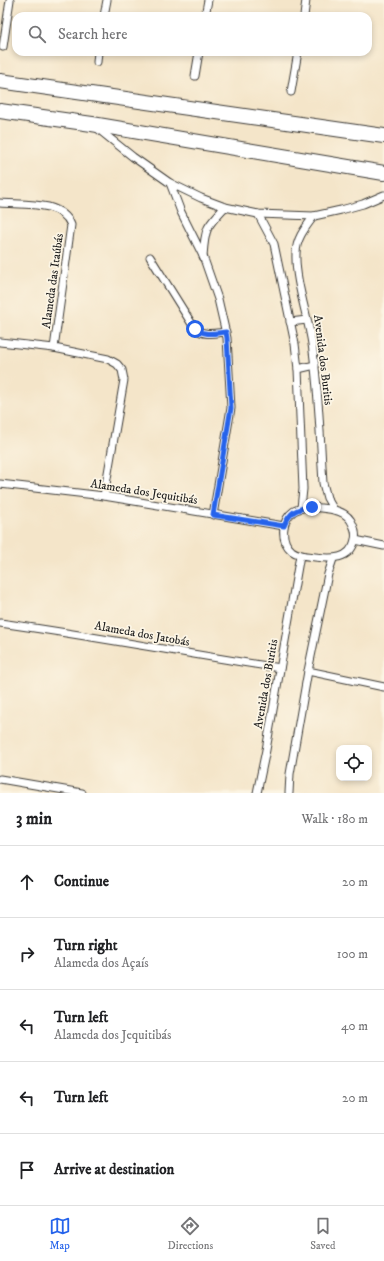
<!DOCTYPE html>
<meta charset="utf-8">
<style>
:root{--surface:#fff;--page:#f2f2f2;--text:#202124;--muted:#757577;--line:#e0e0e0;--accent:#2563eb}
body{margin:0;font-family:"IM FELL DW Pica",serif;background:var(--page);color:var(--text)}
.controls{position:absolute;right:12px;bottom:12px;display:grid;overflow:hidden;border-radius:8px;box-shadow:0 2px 6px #0003}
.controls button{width:36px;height:36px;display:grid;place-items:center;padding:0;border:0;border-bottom:1px solid var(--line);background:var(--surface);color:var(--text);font:20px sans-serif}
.stop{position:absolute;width:12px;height:12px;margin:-9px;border:3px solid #2563eb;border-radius:50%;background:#fff}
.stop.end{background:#2563eb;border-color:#fff;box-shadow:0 1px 4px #0008}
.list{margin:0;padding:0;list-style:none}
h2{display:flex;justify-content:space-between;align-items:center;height:52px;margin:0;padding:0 16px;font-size:17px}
h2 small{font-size:13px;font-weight:400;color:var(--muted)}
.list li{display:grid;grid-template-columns:26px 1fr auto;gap:12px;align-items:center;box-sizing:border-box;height:72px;padding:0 16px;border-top:1px solid var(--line)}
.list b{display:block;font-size:15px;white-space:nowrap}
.list p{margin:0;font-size:13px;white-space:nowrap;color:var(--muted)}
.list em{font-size:13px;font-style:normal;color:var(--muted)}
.icon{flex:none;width:22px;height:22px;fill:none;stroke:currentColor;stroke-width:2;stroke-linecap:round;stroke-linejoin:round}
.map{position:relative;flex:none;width:384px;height:793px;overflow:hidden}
.search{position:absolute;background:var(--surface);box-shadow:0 2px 6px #0003;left:12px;right:12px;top:12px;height:44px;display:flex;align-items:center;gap:10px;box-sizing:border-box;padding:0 14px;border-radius:12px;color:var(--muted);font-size:15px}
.sheet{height:412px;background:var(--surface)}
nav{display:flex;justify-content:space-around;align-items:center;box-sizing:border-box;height:56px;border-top:1px solid var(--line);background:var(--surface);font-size:11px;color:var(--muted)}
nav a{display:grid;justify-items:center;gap:2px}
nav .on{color:var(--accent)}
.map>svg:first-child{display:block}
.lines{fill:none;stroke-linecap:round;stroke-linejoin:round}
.lane-casing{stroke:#3c3a36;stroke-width:9}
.street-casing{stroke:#3c3a36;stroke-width:16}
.lane{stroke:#fff;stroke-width:7}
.street{stroke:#fff;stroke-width:14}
.route{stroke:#2563eb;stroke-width:5}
.labels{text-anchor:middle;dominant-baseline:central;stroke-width:3.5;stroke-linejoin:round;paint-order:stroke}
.street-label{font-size:12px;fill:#1c1c1c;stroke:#fcf5e5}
</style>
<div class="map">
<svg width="384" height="793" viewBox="0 0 384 793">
<rect width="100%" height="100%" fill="#fcf5e5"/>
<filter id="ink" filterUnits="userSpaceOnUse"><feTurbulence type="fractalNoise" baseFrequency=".025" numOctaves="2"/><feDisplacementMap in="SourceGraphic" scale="8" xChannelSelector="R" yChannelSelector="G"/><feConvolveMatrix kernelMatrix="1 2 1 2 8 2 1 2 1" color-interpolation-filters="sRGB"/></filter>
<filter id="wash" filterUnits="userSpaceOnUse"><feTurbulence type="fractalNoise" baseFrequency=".012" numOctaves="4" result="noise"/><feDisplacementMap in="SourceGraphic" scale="16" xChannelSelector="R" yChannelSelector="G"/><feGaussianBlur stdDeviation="0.9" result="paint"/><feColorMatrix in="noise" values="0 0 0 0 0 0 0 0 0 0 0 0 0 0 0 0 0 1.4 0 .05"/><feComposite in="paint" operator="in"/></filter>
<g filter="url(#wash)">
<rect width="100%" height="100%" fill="#f4e5c9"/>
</g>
<g filter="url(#ink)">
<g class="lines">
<defs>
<g id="lane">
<polyline points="104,16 107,0"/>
<polyline points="205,16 208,0"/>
<polyline points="304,16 306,0"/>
<polyline points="3,47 10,0"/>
<polyline points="97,62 98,52"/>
<polyline points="195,76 199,52"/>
<polyline points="291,92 298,52"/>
<polyline points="97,128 133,157 170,183 201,198 225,207 258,214 314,216 341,210 363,204 384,195"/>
<polyline points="170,183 181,212 203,256 218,299 227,338 231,408 213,515"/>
<path d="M0,203C23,205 61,200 71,225L54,348"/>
<polyline points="258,214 274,244 295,344 298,369 303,489 301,508"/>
<path d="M314,216C305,228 296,239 296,254C295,281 308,316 312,344C319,390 320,437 323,483L327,498L334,510"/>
<path d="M203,256C205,228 206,227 225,207"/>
<path d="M150,257L195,329C205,336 215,333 226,332"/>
<polyline points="290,322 307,320"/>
<polyline points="0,342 54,348 108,359 117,364 122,370 124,380 104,496"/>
<polyline points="298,369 315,365"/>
<polyline points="0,484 104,496 284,526"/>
<path d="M311,507C327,509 347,508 353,525C355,529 356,535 355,540C350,560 332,559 315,557C307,556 299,556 292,551C280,541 281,520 294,511C300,508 305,507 311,507Z"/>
<polyline points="355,540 384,546"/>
<path d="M0,623C94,636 187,654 280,668"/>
<polyline points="308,671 384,687"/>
<polyline points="0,779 82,793"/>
<polyline points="257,793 266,750 300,555"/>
<polyline points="289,793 290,774 308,671 328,574 333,559"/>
</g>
<g id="street">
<polyline points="0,81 384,136"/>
<polyline points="0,111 92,124 384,173"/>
</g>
</defs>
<use href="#lane" class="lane-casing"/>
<use href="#street" class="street-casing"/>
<use href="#lane" class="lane"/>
<use href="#street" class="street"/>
</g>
</g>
<g class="lines" filter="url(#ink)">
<path class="route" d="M195,329C205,336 215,333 226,332L227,338L231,408L213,515L284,526C290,512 296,508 312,507"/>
</g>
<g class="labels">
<g class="street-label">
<text transform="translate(53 281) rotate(-82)">Alameda das Itaúbás</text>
<text transform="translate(323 360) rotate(83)">Avenida dos Buritis</text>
<text transform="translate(144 492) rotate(9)">Alameda dos Jequitibás</text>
<text transform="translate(142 634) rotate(10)">Alameda dos Jatobás</text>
<text transform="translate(266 684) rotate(-80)">Avenida dos Buritis</text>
</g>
</g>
</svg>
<div class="controls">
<button><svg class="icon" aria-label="locate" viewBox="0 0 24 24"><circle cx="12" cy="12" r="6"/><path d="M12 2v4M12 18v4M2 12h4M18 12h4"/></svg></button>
</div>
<div class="stop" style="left:195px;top:329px"></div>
<div class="stop end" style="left:312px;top:507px"></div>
<div class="search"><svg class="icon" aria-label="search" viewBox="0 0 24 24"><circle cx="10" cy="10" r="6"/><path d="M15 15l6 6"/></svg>Search here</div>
</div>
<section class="sheet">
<h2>3 min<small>Walk · 180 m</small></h2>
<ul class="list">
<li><svg class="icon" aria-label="ahead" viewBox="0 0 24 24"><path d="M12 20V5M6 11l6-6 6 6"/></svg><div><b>Continue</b></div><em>20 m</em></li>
<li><svg class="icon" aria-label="right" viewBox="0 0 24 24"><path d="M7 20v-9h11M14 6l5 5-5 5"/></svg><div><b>Turn right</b><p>Alameda dos Açaís</p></div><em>100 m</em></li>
<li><svg class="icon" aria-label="left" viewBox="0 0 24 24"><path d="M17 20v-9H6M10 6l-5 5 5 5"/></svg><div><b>Turn left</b><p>Alameda dos Jequitibás</p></div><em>40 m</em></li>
<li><svg class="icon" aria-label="left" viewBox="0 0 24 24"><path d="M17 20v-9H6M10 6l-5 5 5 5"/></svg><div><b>Turn left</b></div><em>20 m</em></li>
<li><svg class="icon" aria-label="arrive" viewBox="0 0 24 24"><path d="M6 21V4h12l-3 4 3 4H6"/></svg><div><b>Arrive at destination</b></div></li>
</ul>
</section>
<nav>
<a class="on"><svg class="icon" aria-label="map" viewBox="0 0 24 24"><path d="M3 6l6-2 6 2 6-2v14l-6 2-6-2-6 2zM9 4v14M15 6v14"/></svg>Map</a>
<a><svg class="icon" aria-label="directions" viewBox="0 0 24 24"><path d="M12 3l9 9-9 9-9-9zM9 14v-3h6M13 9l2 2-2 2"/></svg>Directions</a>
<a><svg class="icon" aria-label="saved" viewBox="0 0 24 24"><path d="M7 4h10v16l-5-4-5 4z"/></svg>Saved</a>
</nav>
